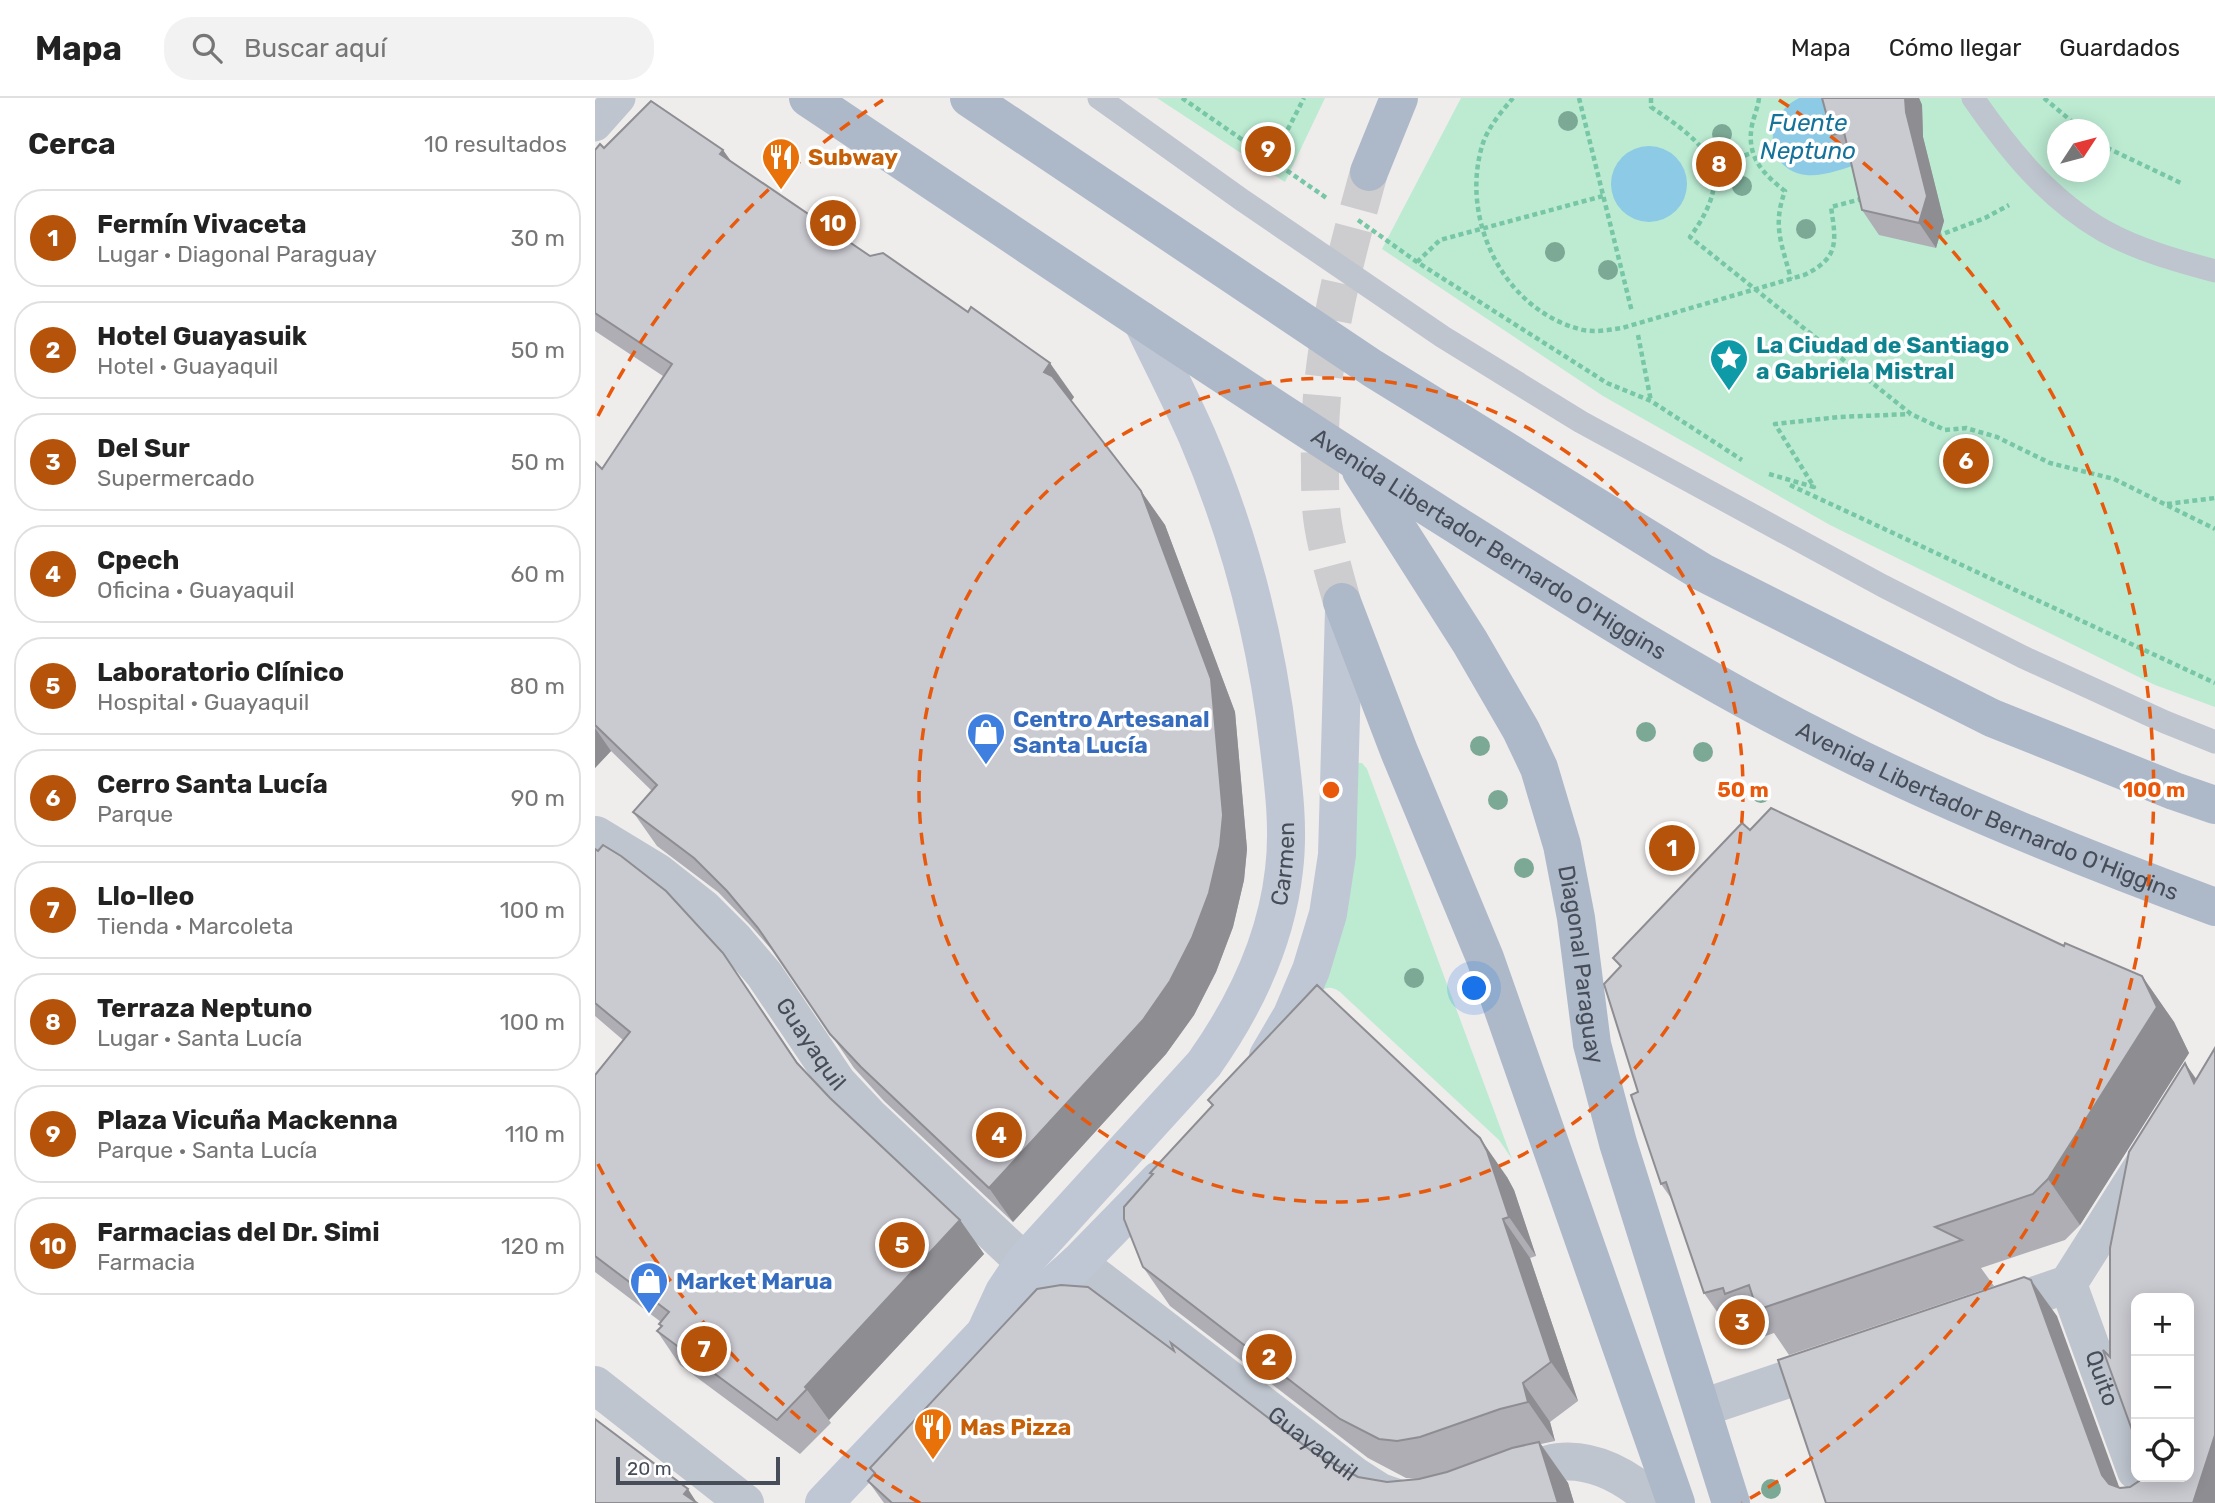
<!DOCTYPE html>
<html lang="es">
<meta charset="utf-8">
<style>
:root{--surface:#fff;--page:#f2f2f2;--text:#222;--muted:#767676;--line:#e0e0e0;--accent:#b45309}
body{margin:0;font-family:Rubik,sans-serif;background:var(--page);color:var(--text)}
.controls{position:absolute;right:21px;bottom:21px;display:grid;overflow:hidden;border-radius:14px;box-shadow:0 4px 18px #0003}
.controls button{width:63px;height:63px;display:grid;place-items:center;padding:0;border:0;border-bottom:2px solid var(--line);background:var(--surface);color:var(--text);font:35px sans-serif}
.compass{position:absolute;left:1452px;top:21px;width:63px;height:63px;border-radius:50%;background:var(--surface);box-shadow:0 4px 18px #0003;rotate:54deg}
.scale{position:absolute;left:21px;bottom:18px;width:164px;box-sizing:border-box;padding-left:7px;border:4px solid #464d58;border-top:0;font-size:19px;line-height:24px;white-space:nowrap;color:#464d58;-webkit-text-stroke:5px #fff;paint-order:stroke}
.you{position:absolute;left:880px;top:891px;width:24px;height:24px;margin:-18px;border:5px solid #fff;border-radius:50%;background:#1a73e8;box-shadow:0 0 0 10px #1a73e833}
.badge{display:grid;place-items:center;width:46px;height:46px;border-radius:50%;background:var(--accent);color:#fff;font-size:23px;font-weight:700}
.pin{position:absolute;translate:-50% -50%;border:4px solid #fff;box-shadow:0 2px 7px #0006}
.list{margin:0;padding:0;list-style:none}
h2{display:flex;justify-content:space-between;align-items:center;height:91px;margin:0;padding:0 28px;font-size:30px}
h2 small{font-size:23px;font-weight:400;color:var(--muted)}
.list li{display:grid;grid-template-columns:46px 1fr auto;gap:21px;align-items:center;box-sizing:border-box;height:98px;margin:0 14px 14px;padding:0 14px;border:2px solid var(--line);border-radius:28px}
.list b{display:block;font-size:26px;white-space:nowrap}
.list p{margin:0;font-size:23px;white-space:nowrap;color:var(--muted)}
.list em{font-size:23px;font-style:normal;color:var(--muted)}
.icon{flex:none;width:38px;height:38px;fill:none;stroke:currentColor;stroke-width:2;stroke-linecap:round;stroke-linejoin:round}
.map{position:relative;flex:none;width:1620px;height:1405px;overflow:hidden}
header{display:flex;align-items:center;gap:42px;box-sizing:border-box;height:98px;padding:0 35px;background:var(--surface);border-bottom:2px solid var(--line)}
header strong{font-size:33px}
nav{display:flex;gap:38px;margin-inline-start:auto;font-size:24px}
.search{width:490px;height:63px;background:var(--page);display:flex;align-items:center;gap:18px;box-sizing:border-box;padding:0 24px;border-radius:28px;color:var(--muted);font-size:26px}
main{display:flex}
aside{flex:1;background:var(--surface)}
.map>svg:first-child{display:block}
.green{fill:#bcebd2;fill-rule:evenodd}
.water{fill:#8ccae5}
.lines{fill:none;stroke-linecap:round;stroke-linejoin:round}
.primary-tunnel{stroke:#cdccce;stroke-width:38;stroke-dasharray:38 19;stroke-linecap:butt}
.path{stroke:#77c6a6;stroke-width:4.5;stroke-dasharray:5 3.5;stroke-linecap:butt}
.service{stroke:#bec5ce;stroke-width:23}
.pedestrian{stroke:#bec5ce;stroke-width:33}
.minor{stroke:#bec5ce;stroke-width:38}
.secondary{stroke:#bfc7d4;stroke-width:38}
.primary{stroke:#adb9c9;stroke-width:38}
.tree{fill:#7ba996}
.wall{fill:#aeaeb4}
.shaded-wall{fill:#8d8d92}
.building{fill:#cacad1;stroke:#8d8d92;stroke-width:2}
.ring{fill:none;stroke:#e8590c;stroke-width:3.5;stroke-dasharray:12 9}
.labels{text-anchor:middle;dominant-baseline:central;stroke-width:7;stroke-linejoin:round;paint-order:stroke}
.food-label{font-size:23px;font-weight:bold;fill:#c56008;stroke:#fff;text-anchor:start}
.culture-label{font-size:23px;font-weight:bold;fill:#0d838f;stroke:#fff;text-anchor:start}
.street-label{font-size:23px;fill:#464d58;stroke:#fff}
.shop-label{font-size:23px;font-weight:bold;fill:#366cbe;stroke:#fff;text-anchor:start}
.water-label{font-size:24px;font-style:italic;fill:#15739b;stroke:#fff}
.centre{fill:#e8590c;stroke:#fff;stroke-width:3.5}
.ring-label{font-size:21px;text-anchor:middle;font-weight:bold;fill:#e8590c;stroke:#fff;stroke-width:7;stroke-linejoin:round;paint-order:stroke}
</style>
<header>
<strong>Mapa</strong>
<div class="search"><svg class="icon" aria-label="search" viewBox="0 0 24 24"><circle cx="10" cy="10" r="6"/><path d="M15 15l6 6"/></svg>Buscar aquí</div>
<nav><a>Mapa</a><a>Cómo llegar</a><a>Guardados</a></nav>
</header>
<main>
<aside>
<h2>Cerca<small>10 resultados</small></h2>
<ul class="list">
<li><span class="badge">1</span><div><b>Fermín Vivaceta</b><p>Lugar · Diagonal Paraguay</p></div><em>30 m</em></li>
<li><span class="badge">2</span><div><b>Hotel Guayasuik</b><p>Hotel · Guayaquil</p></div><em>50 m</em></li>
<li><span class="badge">3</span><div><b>Del Sur</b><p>Supermercado</p></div><em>50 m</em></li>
<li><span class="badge">4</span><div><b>Cpech</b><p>Oficina · Guayaquil</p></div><em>60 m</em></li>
<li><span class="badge">5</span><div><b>Laboratorio Clínico</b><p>Hospital · Guayaquil</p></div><em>80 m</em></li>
<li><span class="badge">6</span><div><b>Cerro Santa Lucía</b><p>Parque</p></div><em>90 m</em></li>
<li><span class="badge">7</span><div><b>Llo-lleo</b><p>Tienda · Marcoleta</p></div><em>100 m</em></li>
<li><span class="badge">8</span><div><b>Terraza Neptuno</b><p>Lugar · Santa Lucía</p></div><em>100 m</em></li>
<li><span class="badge">9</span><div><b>Plaza Vicuña Mackenna</b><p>Parque · Santa Lucía</p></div><em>110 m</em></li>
<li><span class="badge">10</span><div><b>Farmacias del Dr. Simi</b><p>Farmacia</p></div><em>120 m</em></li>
</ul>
</aside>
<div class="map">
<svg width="1620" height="1405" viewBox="0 0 1620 1405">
<rect width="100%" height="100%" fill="#efecec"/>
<g class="green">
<polygon points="562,0 730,0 690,84"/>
<path d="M866,0H1620V609L1560,587L1235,427L1008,298L787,151ZM1462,32H1504V74H1462Z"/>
<path d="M759,665H767L772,671L917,1061L904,1042L745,894C737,888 732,889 724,893Z"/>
</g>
<g class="water">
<path d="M1204,0H1236L1254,62L1264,60L1265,66C1249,70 1228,79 1211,77C1169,72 1167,18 1204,0Z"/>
<circle cx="1054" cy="86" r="38"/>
</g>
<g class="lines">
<path class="primary-tunnel" d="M747,504C740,478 732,452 728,426C725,407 725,387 725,367C722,264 747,172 774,74"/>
<g class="path">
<polyline points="587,0 733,101"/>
<path d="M918,0C907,13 894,28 888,45C864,119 907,210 984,231C998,235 1013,232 1027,230L1209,177C1245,160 1241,143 1236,109L1270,100"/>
<polyline points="984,0 1037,214"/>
<path d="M1056,0V9C1114,48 1143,73 1095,139L1316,316L1350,332L1371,330L1402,339L1455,365L1519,381L1620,431"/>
<path d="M1164,0C1163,9 1159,18 1157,27C1151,58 1167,75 1190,93C1177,128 1187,146 1196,181"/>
<polyline points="1449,0 1487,32"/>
<polyline points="1504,46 1588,86"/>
<polyline points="677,62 709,0"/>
<polyline points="1117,68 1157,55"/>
<polyline points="763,122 822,164 1012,285 1056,303 1147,362"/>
<polyline points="1342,136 1345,137 1390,120 1414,107"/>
<polyline points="822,164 845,142 1008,98"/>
<polyline points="1043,237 1056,303"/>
<polyline points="1174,376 1219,389 1180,326 1244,319 1315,316"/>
<polyline points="1195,387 1620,585"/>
<polyline points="1572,406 1620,400"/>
</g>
<g class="service">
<polyline points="504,0 647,102 848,239 986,324 1288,488 1428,559 1570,624 1620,644"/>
<path d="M1378,0C1414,52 1453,101 1509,133C1543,152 1583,163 1620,173"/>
</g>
<polyline class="pedestrian" points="0,27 24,0"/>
<g class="minor">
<path id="s1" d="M1,737L62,774L109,811L140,842L169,876L242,984L274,1018L429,1164"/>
<path id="s2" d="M483,1165L760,1378L785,1394L802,1400"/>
<path id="s3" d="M1473,1186L1541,1373"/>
<polyline points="1397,1212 1473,1186 1551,1063"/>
<polyline points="0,1287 150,1405"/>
<polyline points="1107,1310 1241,1265"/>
<path d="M911,1382C927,1376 946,1366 963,1364C1001,1360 1035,1381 1061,1405"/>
</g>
<g class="secondary">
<polyline points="673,958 697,917 716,872 733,816 742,757 749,512"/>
<path id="s4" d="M390,1235L409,1194L429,1164L609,966C650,908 681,844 689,772C694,732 689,691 684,650C672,544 644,436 602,338C585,299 565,261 547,223"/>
<polyline points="229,1405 390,1235 446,1198 483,1165 564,1082"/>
</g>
<g class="primary">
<path id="s5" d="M213,0C426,142 638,286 855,423C977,500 1099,578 1229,643C1355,707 1487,760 1620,809"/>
<polyline points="374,0 777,270 1107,474 1397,620 1579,693 1620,707"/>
<polyline points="774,74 804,0"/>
<path id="s6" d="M766,373L875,544L926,632L944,670L967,747L981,820L997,946L1023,1045L1136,1405"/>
<polyline points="747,504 804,653 890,860 1081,1405"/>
</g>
</g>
<g class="tree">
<circle cx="973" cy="23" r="10"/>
<circle cx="1127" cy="36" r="10"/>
<circle cx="1147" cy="88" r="10"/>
<circle cx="1211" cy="131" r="10"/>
<circle cx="960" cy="154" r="10"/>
<circle cx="1013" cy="172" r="10"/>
<circle cx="1051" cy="634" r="10"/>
<circle cx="885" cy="648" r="10"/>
<circle cx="1108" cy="654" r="10"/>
<circle cx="1166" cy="695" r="10"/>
<circle cx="903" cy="702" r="10"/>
<circle cx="929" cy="770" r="10"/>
<circle cx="819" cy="880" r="10"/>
<circle cx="1176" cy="1391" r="10"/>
</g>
<g class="wall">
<polygon points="1227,0 1324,0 1327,7 1328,39 1349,123 1341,150 1284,137 1267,112 1255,62 1237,37"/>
<polygon points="9,50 128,52 136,63 479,299 476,303 546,393 570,427 640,614 652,751 649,782 638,829 621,874 599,917 571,956 418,1124 289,1003 259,970 183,859 155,827 123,794 62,748 38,714 57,693 16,653 0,670 0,364 7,371 68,278 0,233 0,52"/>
<polygon points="1155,732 1469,848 1547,878 1579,924 1594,955 1485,1127 1470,1142 1386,1170 1399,1188 1194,1257 1179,1235 1162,1241 1158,1236 1141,1241 1109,1195 1078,1103 1066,1086 1043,994 1025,869 1018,860"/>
<polygon points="0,751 128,855 205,968 235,1000 365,1122 389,1156 234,1322 236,1325 205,1356 85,1267 62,1233 66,1228 64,1226 66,1224 0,1174 0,977 28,942 0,918"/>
<polygon points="613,1002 912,1079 919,1092 941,1158 935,1160 983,1303 955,1324 960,1343 946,1346 973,1385 979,1405 289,1405 273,1383 279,1376 275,1370 719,1355 763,1379 792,1384 825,1381 811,1380 773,1360 575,1208 548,1169 557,1077 555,1075 617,1008"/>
</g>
<g class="shaded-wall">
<polygon points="1310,0 1324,0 1327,7 1328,39 1349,123 1341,150 1324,125 1311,14"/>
<polygon points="128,52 152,86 125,56"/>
<polygon points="455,265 479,299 473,308 449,274"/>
<polygon points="546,393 570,427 640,614 652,751 649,782 638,829 621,874 599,917 571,956 418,1124 394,1090"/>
<polygon points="0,630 16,653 0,670"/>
<polygon points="1547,878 1579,924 1594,955 1485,1127 1453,1081"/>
<polygon points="1590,965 1616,1002 1599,985"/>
<polygon points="885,1040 912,1079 919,1092 941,1158 914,1119"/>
<polygon points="908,1121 935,1160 983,1303 956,1264"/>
<polygon points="365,1122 389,1156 234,1322 210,1289"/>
<polygon points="1436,1182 1462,1218 1530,1405 1507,1377"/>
<polygon points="928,1285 955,1324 960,1343 933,1304"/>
<polygon points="1620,1337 1620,1405 1598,1405"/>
<polygon points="944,1344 973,1385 979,1405 963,1405"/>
<polygon points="93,1391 102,1405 89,1396"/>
</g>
<g class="building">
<polygon points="1227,0 1310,0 1311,14 1332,98 1324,125 1267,112 1249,34 1237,37"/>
<polygon points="56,3 128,52 125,56 275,158 288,155 373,214 376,209 455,265 449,274 457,278 546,393 616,581 628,717 625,748 614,795 597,840 575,883 548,922 394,1090 266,969 235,936 163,830 132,793 99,760 38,714 62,687 0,627 0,364 7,371 77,266 0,215 0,52 5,46 9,50"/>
<polygon points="1176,710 1469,848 1470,845 1547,878 1562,909 1453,1081 1438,1096 1340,1129 1367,1142 1162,1212 1154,1187 1130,1196 1128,1190 1109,1195 1071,1084 1066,1086 1036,997 1043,994 1009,886 1026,868 1018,860 1147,725 1155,732"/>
<polygon points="8,747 26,758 71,793 128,855 202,965 235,1000 365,1122 210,1289 212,1291 182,1322 62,1233 67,1228 64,1226 74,1214 0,1158 0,977 35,934 0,905 0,751 3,753"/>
<polygon points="722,887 876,1032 885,1040 892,1053 914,1119 908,1121 956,1264 928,1285 933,1304 905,1311 825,1339 802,1343 784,1341 745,1321 548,1169 529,1121 529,1109 558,1076 555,1075 618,1007 613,1002"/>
<polygon points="1620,950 1620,1337 1598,1405 1231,1405 1183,1262 1429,1179 1436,1182 1507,1377 1514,1386 1525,1390 1535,1389 1544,1383 1546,1379 1594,1379 1594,1200 1541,1200 1541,1343 1508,1252 1515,1259 1515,1150 1534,1054 1590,965 1599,985"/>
<polygon points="466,1187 493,1189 579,1253 576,1245 719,1355 763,1379 792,1384 824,1381 852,1374 917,1350 944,1344 963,1405 297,1405 273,1383 280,1375 275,1370 442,1191"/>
<polygon points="0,1321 93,1391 89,1396 102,1405 0,1405"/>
</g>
<g class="ring">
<circle cx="736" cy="692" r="412"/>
<path d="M325 1405A823 823 0 0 1 3 1066M3 318A823 823 0 0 1 288 2M1184 2A823 823 0 0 1 1147 1405"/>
</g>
<defs>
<symbol id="restaurant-pin" viewBox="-11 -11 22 30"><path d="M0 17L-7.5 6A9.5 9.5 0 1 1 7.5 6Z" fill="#e8710a" stroke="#fff"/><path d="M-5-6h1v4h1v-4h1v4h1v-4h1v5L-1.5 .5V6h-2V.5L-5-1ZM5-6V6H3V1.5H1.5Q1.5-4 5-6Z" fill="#fff"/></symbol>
<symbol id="sight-pin" viewBox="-11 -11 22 30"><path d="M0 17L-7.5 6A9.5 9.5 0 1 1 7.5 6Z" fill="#0f9aa8" stroke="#fff"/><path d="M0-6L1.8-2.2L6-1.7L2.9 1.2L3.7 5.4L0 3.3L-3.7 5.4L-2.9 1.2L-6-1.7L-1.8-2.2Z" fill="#fff"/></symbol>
<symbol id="shop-pin" viewBox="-11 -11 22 30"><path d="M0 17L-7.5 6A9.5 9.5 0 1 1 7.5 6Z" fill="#3f7fe0" stroke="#fff"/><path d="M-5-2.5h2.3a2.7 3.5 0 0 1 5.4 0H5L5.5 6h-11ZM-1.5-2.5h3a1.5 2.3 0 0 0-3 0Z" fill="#fff"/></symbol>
</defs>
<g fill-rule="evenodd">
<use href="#restaurant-pin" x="164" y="37" width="44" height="60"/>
<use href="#sight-pin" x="1112" y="238" width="44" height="60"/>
<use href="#shop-pin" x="369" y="612" width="44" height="60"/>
<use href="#shop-pin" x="32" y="1161" width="44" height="60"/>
<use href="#restaurant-pin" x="316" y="1307" width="44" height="60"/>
</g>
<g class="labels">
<g class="food-label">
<text x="213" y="59">Subway</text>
<text x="365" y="1329">Mas Pizza</text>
</g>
<g class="culture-label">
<text x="1161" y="247">La Ciudad de Santiago<tspan x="1161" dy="26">a Gabriela Mistral</tspan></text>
</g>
<g class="street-label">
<text stroke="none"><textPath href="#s5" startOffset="814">Avenida Libertador Bernardo O'Higgins</textPath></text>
<text stroke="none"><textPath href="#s5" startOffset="1381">Avenida Libertador Bernardo O'Higgins</textPath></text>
<text stroke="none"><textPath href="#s4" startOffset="567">Carmen</textPath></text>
<text stroke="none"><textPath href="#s6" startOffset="548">Diagonal Paraguay</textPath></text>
<text stroke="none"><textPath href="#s1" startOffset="304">Guayaquil</textPath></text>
<text stroke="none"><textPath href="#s3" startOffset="100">Quito</textPath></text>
<text stroke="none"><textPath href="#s2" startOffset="296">Guayaquil</textPath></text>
</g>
<g class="shop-label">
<text x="418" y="621">Centro Artesanal<tspan x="418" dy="26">Santa Lucía</tspan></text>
<text x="81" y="1183">Market Marua</text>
</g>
<g class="water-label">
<text x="1213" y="25">Fuente<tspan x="1213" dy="28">Neptuno</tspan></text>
</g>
</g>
<circle cx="736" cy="692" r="10" class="centre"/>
<g class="ring-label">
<text x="1148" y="699">50 m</text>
<text x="1559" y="699">100 m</text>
</g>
</svg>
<div class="controls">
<button>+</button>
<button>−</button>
<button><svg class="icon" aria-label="locate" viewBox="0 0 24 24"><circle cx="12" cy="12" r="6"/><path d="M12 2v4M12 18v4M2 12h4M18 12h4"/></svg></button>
</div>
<svg class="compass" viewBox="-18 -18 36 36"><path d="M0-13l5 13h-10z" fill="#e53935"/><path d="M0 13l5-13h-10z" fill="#767676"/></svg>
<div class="scale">20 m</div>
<div class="you"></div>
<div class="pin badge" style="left:1077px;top:750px">1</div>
<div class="pin badge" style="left:674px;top:1259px">2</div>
<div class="pin badge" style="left:1147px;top:1224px">3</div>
<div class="pin badge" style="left:404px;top:1037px">4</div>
<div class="pin badge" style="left:307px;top:1147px">5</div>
<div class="pin badge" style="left:1371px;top:363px">6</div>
<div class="pin badge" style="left:109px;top:1251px">7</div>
<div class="pin badge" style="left:1124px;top:66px">8</div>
<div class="pin badge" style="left:673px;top:51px">9</div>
<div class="pin badge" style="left:238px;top:125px">10</div>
</div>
</main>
